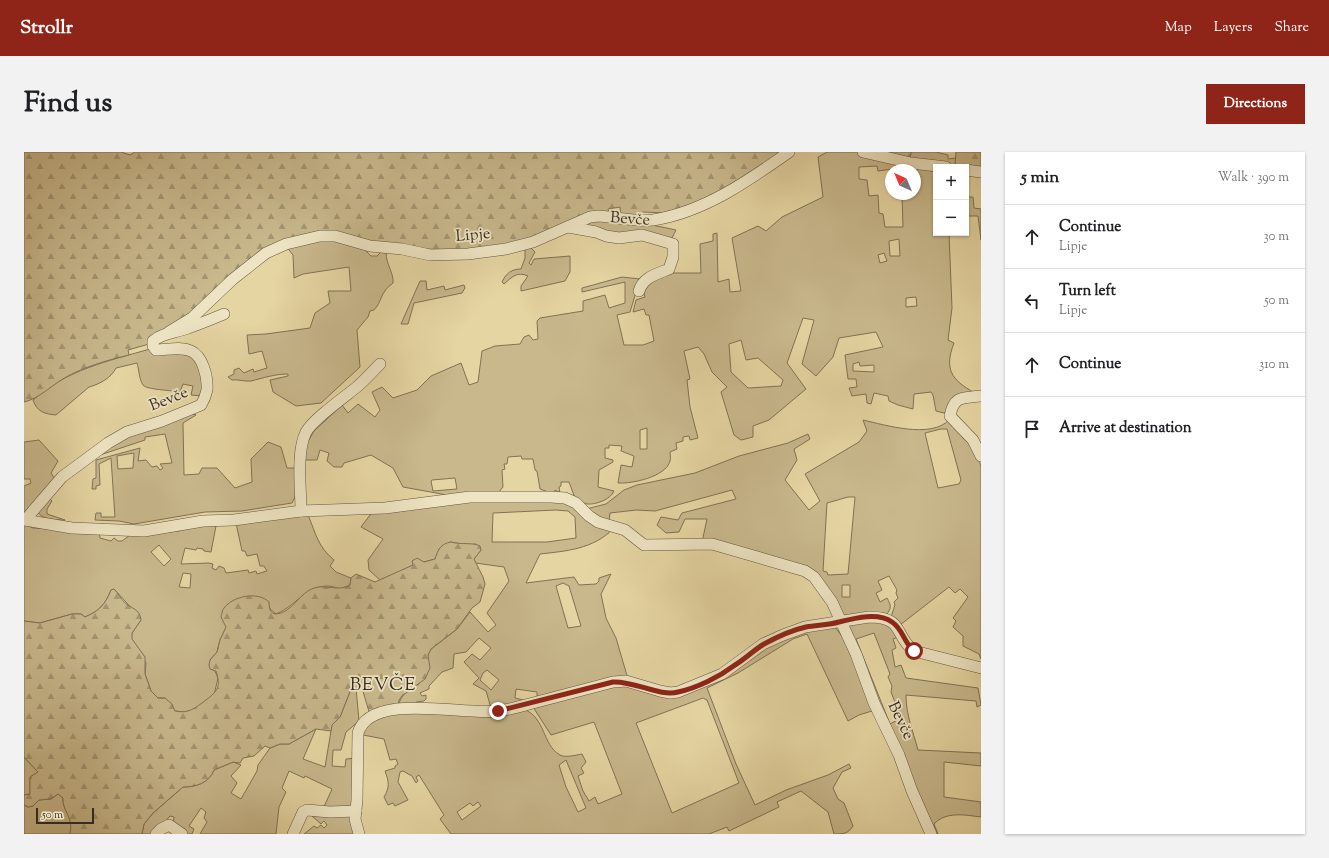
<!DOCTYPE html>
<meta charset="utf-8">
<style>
:root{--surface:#fff;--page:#f2f2f2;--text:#202124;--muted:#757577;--line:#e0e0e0;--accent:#8f2418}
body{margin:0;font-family:"Sorts Mill Goudy",serif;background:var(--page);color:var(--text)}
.controls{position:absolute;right:12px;top:12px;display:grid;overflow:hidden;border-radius:0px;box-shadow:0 1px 3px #0004}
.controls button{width:36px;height:36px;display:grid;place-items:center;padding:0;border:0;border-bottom:1px solid var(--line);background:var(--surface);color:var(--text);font:20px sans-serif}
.compass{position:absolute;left:861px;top:12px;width:36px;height:36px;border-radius:50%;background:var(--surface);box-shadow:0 1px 3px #0004;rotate:316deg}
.scale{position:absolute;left:12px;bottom:10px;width:58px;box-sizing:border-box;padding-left:4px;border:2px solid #382c21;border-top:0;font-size:11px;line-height:14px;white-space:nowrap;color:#382c21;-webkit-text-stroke:3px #eee4c3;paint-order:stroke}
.stop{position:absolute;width:12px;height:12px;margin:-9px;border:3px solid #8f2418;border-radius:50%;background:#fff}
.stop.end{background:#8f2418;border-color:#fff;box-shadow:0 1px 4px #0008}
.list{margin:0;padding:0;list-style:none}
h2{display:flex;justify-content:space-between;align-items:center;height:52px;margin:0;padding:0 16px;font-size:17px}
h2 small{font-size:13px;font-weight:400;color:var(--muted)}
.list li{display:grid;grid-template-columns:26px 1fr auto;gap:12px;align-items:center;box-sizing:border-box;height:64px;padding:0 16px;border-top:1px solid var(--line)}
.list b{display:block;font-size:15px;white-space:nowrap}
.list p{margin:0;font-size:13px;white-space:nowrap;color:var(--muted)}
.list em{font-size:13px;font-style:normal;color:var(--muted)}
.icon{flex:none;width:22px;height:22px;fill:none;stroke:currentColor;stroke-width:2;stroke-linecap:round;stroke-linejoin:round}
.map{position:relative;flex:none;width:957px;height:682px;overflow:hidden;border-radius:0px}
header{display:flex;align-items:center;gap:24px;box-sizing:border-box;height:56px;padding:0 20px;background:var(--accent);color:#fff}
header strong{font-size:19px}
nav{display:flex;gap:22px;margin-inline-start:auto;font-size:14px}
.intro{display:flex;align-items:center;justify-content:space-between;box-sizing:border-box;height:96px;padding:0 24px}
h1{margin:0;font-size:28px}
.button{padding:10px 18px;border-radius:0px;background:var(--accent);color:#fff;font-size:14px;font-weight:700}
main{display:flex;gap:24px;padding:0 24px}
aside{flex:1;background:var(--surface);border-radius:0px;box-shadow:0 1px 3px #0004}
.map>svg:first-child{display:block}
.green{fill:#c8b88c;stroke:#807256;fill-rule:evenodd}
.forest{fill:url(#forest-firs);stroke:#807256}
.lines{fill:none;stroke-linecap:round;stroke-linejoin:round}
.minor-casing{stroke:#635641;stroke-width:12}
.minor{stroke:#eee4c3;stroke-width:11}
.route{stroke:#8f2418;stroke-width:5}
.labels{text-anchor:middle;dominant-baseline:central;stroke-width:3.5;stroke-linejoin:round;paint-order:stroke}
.street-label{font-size:16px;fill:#382c21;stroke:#eee4c3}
.quarter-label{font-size:18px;letter-spacing:1px;fill:#382c21;stroke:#eee4c3}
</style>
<header>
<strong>Strollr</strong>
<nav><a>Map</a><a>Layers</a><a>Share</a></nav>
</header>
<div class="intro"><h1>Find us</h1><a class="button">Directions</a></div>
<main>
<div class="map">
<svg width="957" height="682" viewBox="0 0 957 682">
<defs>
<pattern id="forest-firs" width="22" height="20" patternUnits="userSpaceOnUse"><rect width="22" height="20" fill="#c8b88c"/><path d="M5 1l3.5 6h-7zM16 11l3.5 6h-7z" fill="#a39672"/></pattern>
</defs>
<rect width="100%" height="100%" fill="#e5d5a2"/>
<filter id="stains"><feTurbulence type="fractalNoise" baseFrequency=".005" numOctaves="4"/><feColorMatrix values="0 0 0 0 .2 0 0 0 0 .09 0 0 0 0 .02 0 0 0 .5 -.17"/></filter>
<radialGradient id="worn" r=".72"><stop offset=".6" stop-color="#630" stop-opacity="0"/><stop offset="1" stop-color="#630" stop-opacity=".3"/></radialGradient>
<g class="green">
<path d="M803,0H834L884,15L854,19L853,14L835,15V27L843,28L845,44L854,43L855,61L859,62L861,75H879L878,42H891V18L912,15V81H925L928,156L924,188L930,191C920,217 927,228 951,241L920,261L912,259L909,243L907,240L890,242L889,257L874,253L865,249L864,244L850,241L847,252L843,251L842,242L828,244L825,236L833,235L832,227H824L821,203L859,195L852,180L815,186L809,205L792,224L778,212L790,168L779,166L763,211L782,237L745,268L729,274V285L717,288L710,283L697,240L703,235L688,220L680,202L674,195L660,199L666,227L663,228L666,255L674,286L666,288L665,284L659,285V289L652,291L653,297L646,300C646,302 647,306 646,309C642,325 607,332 594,331L597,313L608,315L610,304L597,299L598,294L585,293V296H581V306L589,308V310L575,318L574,335L590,339C587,347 572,353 563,352C559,351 555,348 551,346L545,330H537V334L535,335L536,341L531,338L530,342L516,337L513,319L511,318L509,307H498L497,304L484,305L483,312H480L481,317L478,318L479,335L474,341L423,343L379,335L369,316L347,303L320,311L318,315H310L303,309L305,301L296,298L293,308H280L281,295L290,279L318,253L324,261L334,252L351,265L356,258L348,240L358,235L369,246L393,238L407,224L437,211L445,233L454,230L458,199L471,194L496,192L500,185L505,183L509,188L514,187L513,169L516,166L559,159V149L581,143L585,156L601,151V130L558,140V136L598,125L616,127L606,160L593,163L600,193H619L630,189L625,163H622L620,157L609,160L612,148L621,145L618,134L646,121H677L676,92L689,89V82L693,81L694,130L705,127L706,140L717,139L708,86L734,74L742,79L758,65L799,45L794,5ZM875,87L876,104H866L865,89ZM860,101L863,109L856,111L854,103ZM892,145L893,154L882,155V146ZM717,188L722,208L734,206L759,228L757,234L724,236L707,220L705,192ZM835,210L836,214L850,213V220L829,219V212ZM623,276V297H616V278ZM431,326L433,337L409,339L407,329L408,328Z"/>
<polygon points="887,0 912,0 924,3 924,7 932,6 931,14 886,8"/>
<polygon points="942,45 949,45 950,56 957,57 957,88 954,64 942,64"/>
<polygon points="565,67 628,73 652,78 648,86 604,83 559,75"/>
<path d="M300,86L341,98L347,104H353L357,100H362C362,113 370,121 369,131C356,140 358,150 350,158L346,159L344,165L333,178L336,215L297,251L272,254L249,240L246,228L264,224V222C251,222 239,226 227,229C222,230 214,227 208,228L204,225L210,222V218L215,216L220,221L229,217L230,220L243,216L238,199L225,202L223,183L242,182L286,176L291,161L306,151L304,139H327L325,115L279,122L270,126L269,103L262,94Z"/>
<path d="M507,96L511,100L505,111L507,113L510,107L546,104V120L541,129L497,139V134L504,124C493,119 488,125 480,132L478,130C482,121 488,117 497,117L501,106V97Z"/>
<polygon points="396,129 402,129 403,138 420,134 421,138 440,133 441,136 438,141 390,151 384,172 377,172"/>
<path d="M126,197L163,199L177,214L179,244L167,243L169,234L159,232L156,240C147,238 123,238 119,233C115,227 115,217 113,211L92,216C87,226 76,232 65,235L32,263C21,262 13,260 9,248C42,218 84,209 126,197Z"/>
<path d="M167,261L172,263L159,271L160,323L175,322L178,316H193L211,336L228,330L227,307L244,290L257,295L263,316H273V341L268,351L218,359L181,360L110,372L95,369L71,368L72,361H77V365H91L87,306L75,312L76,333L72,334V337H68L69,327L72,326V308L116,296L114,309L122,308L128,315L133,314L136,318L139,316L136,312L148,311L141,282L121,285V288L76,303L99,285ZM110,301L109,316L94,317L93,304Z"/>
<path d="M839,268C861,273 907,287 925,268L953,301L957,315V507L955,502L939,494V484L929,475L932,469L929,466L944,445L936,437L931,441L925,435L876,473L867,465L871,453L870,450L874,446L872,441L873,438L865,424L854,429L858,438L852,441L856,450L863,446C867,453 868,456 862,463L821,466L796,428L678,390L683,367H661L655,380L642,381L633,373L637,365L654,368L658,361L712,347L708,338L631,359L612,358L586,361L585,370L563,358L566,356L582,352L600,338L613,333L671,321L715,304L764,291L784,282L786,287L770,297L773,308L761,328L785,358L796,349L781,322L835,290L843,279ZM917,277H923L937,328L935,332L914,336L901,281ZM824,345H831L824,422L804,423L803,420L799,419L803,351ZM818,433H826V445H818Z"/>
<polygon points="15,288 34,309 27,321 32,329 0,364 0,334 7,331 6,327 0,327 0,290"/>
<path d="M23,344L28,349L23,357V362L41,368C31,368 18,368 13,359Z"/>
<path d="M412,349L541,350L589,377C569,397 543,399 516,402L502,431L550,425L555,433L572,432L575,429V426L587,422L577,442L582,466L592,486L604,527L513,548V540L492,537L491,546L499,548L500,551L467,556L462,539L449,532L455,526L440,510L448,502L456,508L467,496L455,486L442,500L430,502L429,516L418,520L405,534V537L396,541L398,544L402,543V547L400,549L392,550L391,553L374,555C376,543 385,537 395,532L404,511V503L407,497L433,477L446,460L464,480L472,473L463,461L485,429L480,415L451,411L450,407L457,398L452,392L442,393L427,390L415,397L411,407L389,413L359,428H356L345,418L344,408L359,387L337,375L349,359ZM532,358L544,359L551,365L552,386L523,390H468L469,361ZM539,431L545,434L557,474L544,476L532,434ZM463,518L475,528L467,538L456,528L459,521Z"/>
<path d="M284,363C292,382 294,395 310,408L306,414L312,420L327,426L326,433L316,437C287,425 275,453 252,462L246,457L244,450L203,474L196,488L193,500L186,508L194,526L190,543L171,558L159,560L151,559L141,546H134L127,539L121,522L122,511L107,488L108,481L117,468C109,457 100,448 90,437L87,438C81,453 75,459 61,465L57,462H48L16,471L0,469V372L9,376L75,379L76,386L87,389L90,386L94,389H98L106,383L155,379L174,373L192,374L187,400L180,399L179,397L173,396L172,398L161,396L157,412L185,411L189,412L188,416L192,418L195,414L200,416L202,421L224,418L225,421L232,419L233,422L243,419L240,414H236L233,402L223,404L221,399H218L212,371ZM135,393L147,407L140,414L127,400ZM159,421L167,422L166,436L155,435Z"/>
<path d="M860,468L877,484L869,487L872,496L868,498L871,515L877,513L882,526L954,536L957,553L953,555L952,549L882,543C882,563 889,579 894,598L957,601V614L920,610V645L957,650V665C941,663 922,659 910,672L914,682H909L820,471ZM850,481L866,522L864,525L868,534L867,540L877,566L866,572L832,487Z"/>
<path d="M811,475L823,491L851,558L835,563L824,569L783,482L769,487L714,521L683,536L712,612L731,653L762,638L804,623L825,612L827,616L818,620L809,636L814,647L820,651L829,674C824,682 819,682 810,682L804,660L777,639L753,650L755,655L705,679L703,675L685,682H427L416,667L420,663L395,623L392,625L394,629L392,631L388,624L379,619L376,620L374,630L384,648L371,654L369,651L364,653L360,645C366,635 365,630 361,619L371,616V614L374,612L372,607L366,608L360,587L339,583L343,571L375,559L499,557C522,565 518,593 536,603C542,606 552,603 558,602L562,610L557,616L560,621L554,624L559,639L565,649L571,645L574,652L598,642L570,570L527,583L509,555L593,532L649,544L744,493L776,480ZM679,546L683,548L715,631L648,661L612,571ZM542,608L562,656L554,660L542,635L535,613ZM454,650L457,654L438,668L433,660L446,651L449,654Z"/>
<path d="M332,536L335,569L322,580L317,598H309L308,614L321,615L322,607L333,606L330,653L298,659L308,637L281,624L280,626L265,619L258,636L262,640L255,655L252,682H176L183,670L180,666L182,660L177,656L165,674L170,677L168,682H161L149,672L150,665L146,664L131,682H118L120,672L129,661L159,635C172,635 185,631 190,618L209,610L217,613L207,624L213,631L207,641L217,647L233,619L234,613L246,596L256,592H265L292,577L279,607L301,615L308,573L316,565L327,537Z"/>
<polygon points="0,605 14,620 6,625 6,642 0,643"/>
<path d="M34,642L39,646C38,660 51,664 46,682H0V653L4,655L9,654L15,648L27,647Z"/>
<polygon points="326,662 333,682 280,682 290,674 293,676 297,673 300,676 303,673 300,669 297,672 288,664"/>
</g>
<g class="forest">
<path d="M0,0H97L106,3L111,0H754L753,5L690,44L642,61L619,60L610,64H597L596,55L584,57L585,62L492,91L429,99L270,86L125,192L104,198L105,203C84,208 63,214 44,224C30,231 15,247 0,250Z"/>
<polygon points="843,0 887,0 886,8"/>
<polygon points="932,0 957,0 957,18 931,14"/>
<path d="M427,390C436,393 449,390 456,394L457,398L450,407L459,425L461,432L456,450L448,456L433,477L407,497L404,503L406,516L401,527L378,544L375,548L374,555L346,563L338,536L327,537L316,565L308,573L307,579L292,577L265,592H256L246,596L241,594L230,604L219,606L216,611L209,610L190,618C185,631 172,635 159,635L129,661L120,672L118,682H46C50,665 38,659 39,646L34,642L27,647L15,648L9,654L4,655L0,653V643L6,642V625L14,620L0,605V469L16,471L48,462H57L61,465C75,459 81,453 87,438L90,437C94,441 97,447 100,450C108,457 116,457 117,468L108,481V487L121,505V522L127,539L134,546H141L148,552L151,559C165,562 171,556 182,548C194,539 197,534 192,519L186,517L185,513L186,508L193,500L196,488L202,475L197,465C198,462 198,458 200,456C209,444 234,439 245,450C245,455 246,462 252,462C268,461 276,440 290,436C303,432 315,440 326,433L327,426L332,422L351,430L389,413L388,409L393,406L400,410L411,407C414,398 416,392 427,390Z"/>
</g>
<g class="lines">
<defs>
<g id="minor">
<polyline points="839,0 887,11 922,15"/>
<polyline points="942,18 957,20"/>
<path d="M544,75L572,80L582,84L595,86L618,83L649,92V105L645,117C633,122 619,125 615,139"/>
<path d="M145,180L168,166L209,127L242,101L262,92L296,84H311L346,94L378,97L406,103L444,102L482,97L509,90L566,65L574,64C592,65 612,70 629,68C680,60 724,29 765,0"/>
<path d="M957,244C939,246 930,243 926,264L949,288L957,304"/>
<path d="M277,359C277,337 272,300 282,280C289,267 322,244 334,234C342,227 349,219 356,212"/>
<path d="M2,367L38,325L84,291L103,280L138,269L177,253C180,248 182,243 183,238C184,226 179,204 167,199C156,194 143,198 132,198L129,194V189C140,180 151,181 164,176C176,172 188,167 200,162"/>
<polyline points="0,368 48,376 120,379 179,369 210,368 277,359 361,356 446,345 527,345 541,346 552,351 565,364 574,370 601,378 620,393 688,392 781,419 790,425 808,450 832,502 850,551 875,603 888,639 907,682"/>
<polyline points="132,682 137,677 145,673 158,682"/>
<polyline points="269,682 279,660 283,658 306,660 332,659"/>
<path d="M335,682L331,667L333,648L334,581C347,539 440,564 473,559C485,558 497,554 509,551C536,544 562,537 589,530L602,529L636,539L646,541L654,540L698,522L739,492L759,483L781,475L845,465C881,465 870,484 890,499L957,516"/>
</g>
</defs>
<use href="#minor" class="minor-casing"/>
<use href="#minor" class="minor"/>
</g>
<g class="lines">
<path class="route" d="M474,559L589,530C611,529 636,545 654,540C673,536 695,525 711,513C721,507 730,498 740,492C753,485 768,478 782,475C793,473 805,473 815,470C831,466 854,460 868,470C879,477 880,491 890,499"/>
</g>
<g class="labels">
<g class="street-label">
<text transform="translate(606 68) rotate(4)">Bevče</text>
<text transform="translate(449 84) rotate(-5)">Lipje</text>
<text transform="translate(145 248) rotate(-22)">Bevče</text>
<text transform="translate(876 569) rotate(64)">Bevče</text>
</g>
<g class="quarter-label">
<text x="359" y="534">BEVČE</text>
</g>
</g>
<rect width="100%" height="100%" filter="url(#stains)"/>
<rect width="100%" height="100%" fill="url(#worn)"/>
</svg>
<div class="controls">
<button>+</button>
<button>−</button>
</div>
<svg class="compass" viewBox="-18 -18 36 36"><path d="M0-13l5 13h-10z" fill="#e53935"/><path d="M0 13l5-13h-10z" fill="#757577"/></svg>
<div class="scale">50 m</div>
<div class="stop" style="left:890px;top:499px"></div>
<div class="stop end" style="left:474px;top:559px"></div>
</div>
<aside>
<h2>5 min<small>Walk · 390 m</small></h2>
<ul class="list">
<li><svg class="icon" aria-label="ahead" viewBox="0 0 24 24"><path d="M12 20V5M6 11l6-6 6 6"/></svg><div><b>Continue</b><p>Lipje</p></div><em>30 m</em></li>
<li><svg class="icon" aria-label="left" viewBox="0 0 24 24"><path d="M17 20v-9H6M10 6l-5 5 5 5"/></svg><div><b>Turn left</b><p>Lipje</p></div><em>50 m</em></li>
<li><svg class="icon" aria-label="ahead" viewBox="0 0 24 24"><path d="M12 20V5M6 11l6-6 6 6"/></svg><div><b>Continue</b></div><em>310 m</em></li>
<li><svg class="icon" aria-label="arrive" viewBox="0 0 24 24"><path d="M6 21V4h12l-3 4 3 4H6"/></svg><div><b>Arrive at destination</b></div></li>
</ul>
</aside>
</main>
